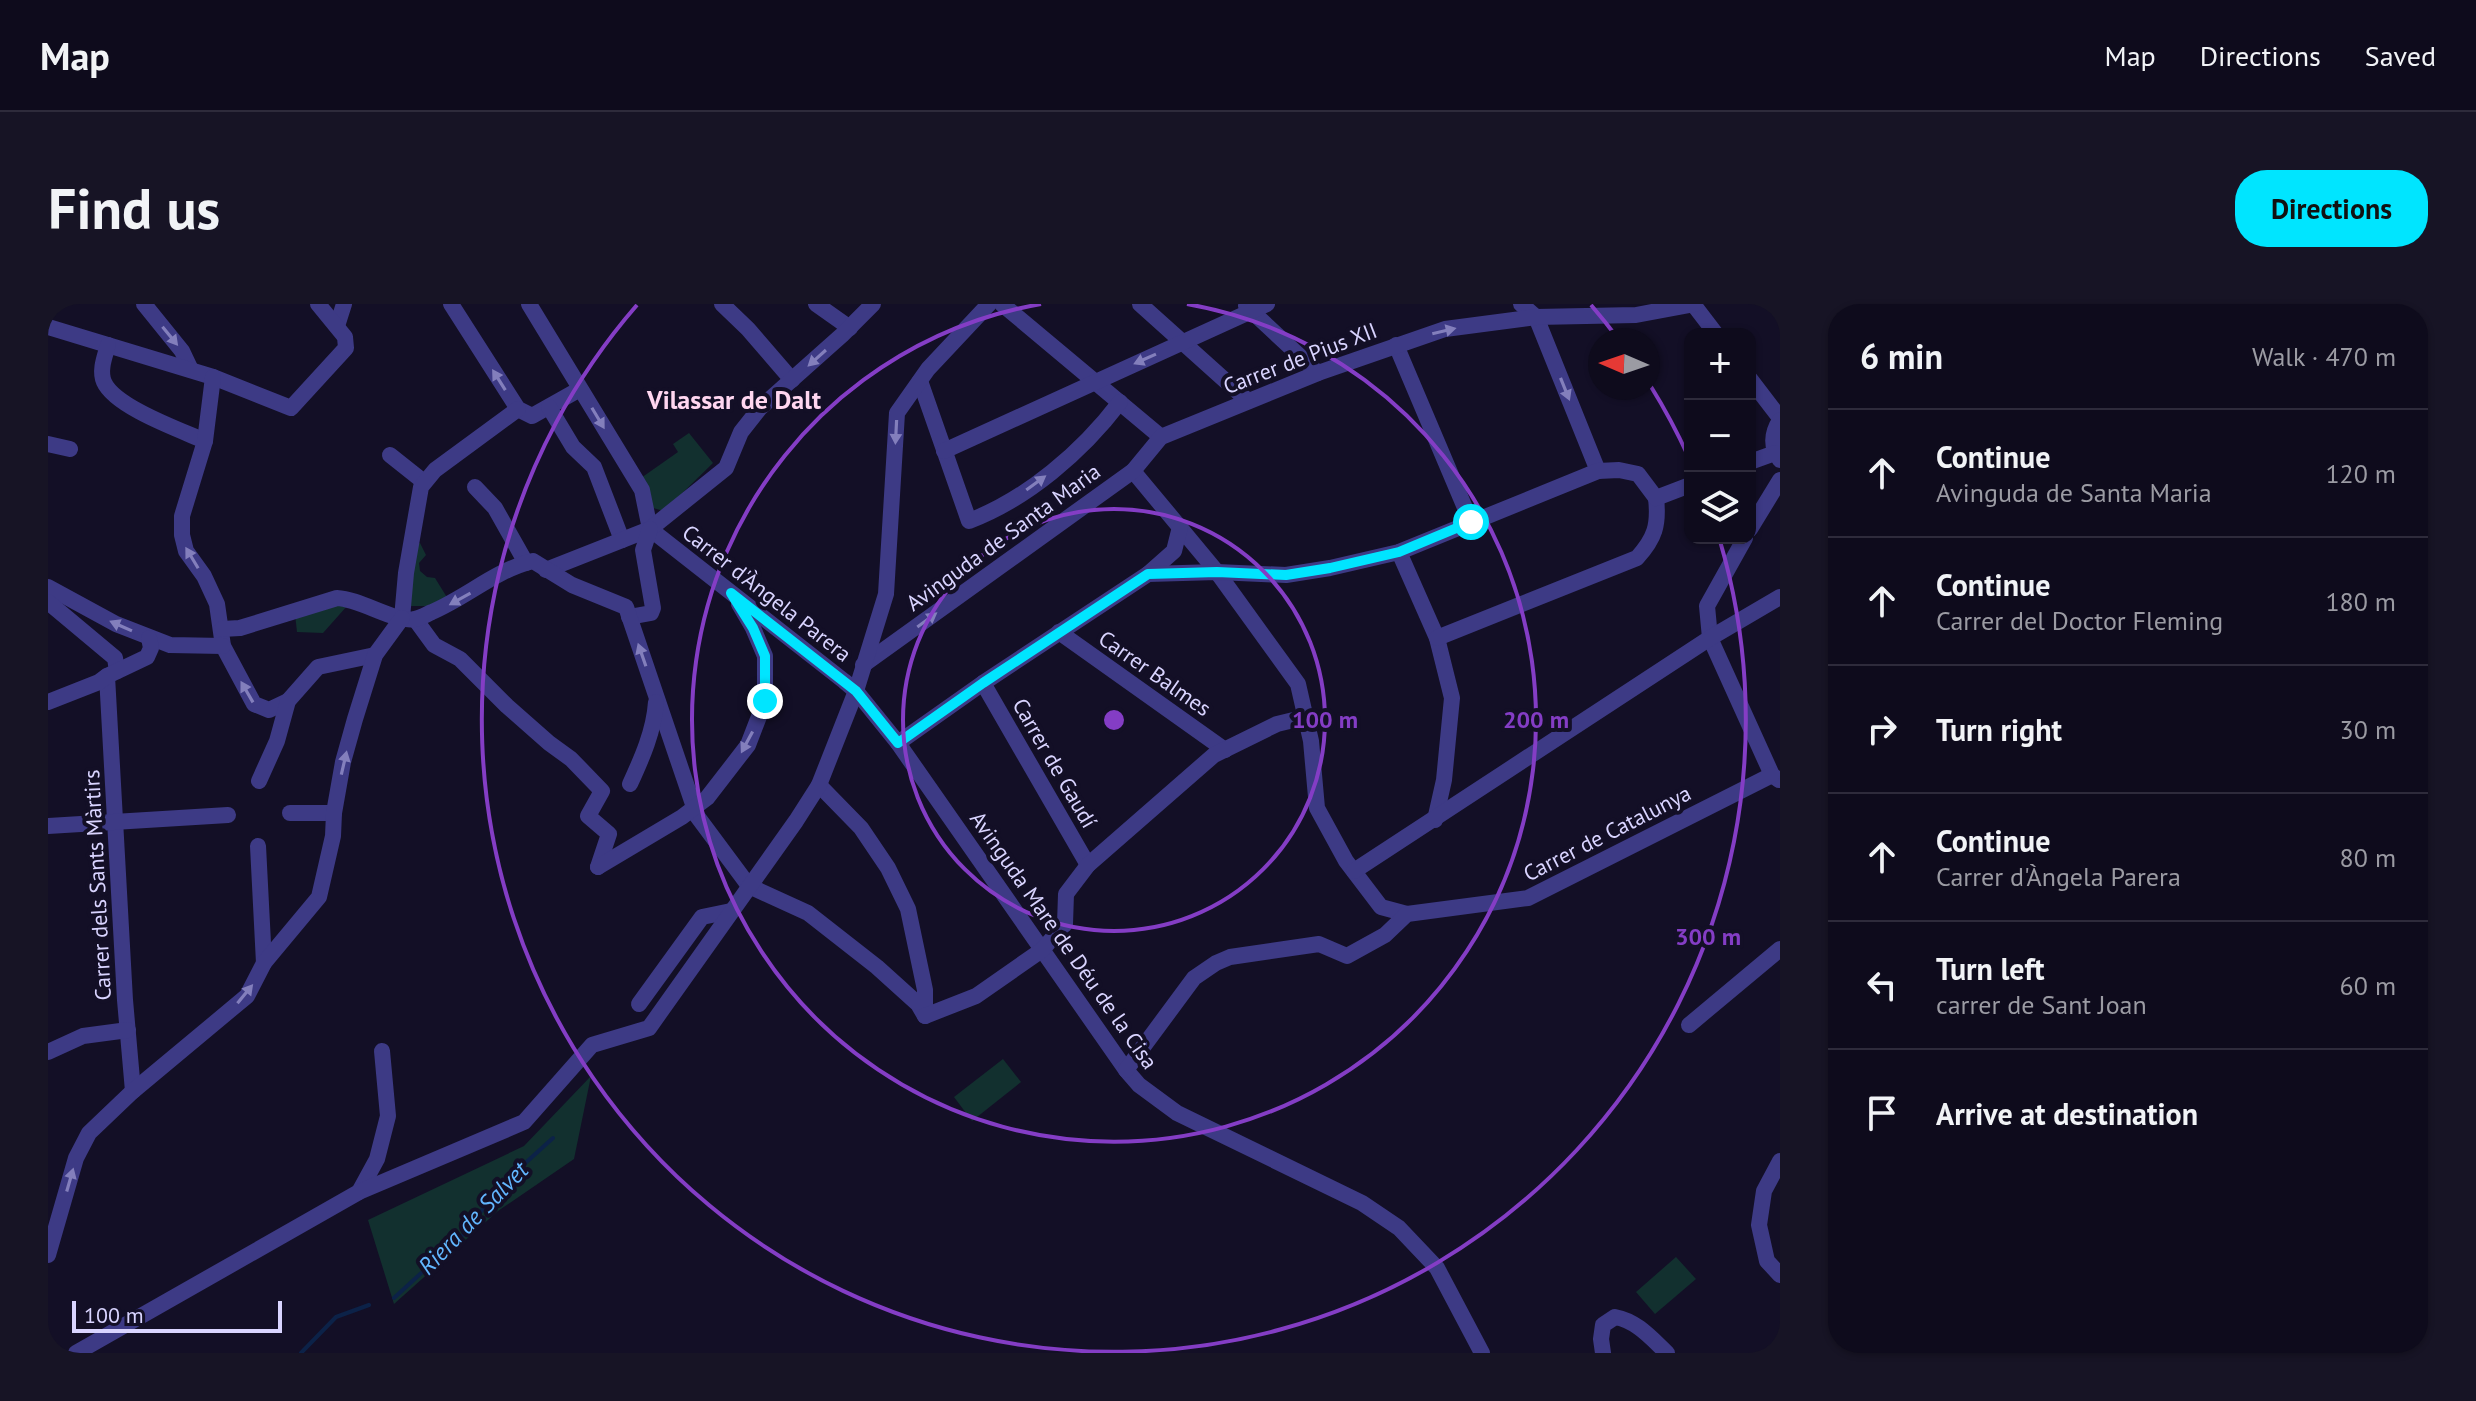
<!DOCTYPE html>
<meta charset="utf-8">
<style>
:root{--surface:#0e0b1c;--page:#171425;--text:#f1f3f6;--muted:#9b9ba3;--line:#2e2b3b;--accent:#00e5ff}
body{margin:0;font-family:"PT Sans",sans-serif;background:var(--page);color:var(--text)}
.controls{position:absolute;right:24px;top:24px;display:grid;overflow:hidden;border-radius:16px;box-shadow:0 2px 6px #0004}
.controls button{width:72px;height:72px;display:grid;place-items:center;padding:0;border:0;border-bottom:2px solid var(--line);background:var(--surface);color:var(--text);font:40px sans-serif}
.compass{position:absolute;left:1540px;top:24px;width:72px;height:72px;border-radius:50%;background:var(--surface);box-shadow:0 2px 6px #0004;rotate:272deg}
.scale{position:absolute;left:24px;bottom:20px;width:210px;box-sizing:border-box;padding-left:8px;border:4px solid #d9d4ff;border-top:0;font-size:22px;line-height:28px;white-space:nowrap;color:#d9d4ff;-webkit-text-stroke:6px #130f26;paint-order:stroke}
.stop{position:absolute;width:24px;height:24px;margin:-18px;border:6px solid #00e5ff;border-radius:50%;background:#fff}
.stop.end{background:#00e5ff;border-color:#fff;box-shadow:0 2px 8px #0008}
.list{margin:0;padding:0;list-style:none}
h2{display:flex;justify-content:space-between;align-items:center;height:104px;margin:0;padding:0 32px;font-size:34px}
h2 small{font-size:26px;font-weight:400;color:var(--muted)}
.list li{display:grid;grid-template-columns:52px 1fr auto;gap:24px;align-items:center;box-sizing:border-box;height:128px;padding:0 32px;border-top:2px solid var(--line)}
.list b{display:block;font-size:30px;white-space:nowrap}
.list p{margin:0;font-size:26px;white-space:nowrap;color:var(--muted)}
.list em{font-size:26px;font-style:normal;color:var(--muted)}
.icon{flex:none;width:44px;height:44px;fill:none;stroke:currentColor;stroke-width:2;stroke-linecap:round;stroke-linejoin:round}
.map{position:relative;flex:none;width:1732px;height:1049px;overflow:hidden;border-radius:32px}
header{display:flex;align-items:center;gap:48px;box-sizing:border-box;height:112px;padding:0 40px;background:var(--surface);border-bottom:2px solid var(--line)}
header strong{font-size:38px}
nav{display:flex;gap:44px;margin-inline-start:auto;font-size:28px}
.intro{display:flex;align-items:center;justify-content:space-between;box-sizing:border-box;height:192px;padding:0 48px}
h1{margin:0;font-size:56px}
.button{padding:20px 36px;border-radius:32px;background:var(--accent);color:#111;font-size:28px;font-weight:700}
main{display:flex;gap:48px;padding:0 48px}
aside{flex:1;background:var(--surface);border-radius:32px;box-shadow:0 2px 6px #0004}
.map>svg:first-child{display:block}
.green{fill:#12302f}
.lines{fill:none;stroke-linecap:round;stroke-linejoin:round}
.stream{stroke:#0c2248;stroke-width:4}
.minor{stroke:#3d3a85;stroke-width:16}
.oneway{fill:#837fbc}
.route{stroke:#00e5ff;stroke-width:10}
.ring{fill:none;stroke:#843dc5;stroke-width:4}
.labels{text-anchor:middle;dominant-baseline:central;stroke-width:8;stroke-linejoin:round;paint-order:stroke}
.street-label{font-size:22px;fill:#d9d4ff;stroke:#130f26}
.water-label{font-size:24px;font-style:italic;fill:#62b6ff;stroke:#130f26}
.quarter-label{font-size:26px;font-weight:bold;fill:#ffd6f0;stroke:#130f26}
.centre{fill:#843dc5;stroke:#130f26;stroke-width:4}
.ring-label{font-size:24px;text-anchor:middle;font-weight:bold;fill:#843dc5;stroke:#130f26;stroke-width:8;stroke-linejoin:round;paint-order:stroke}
</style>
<header>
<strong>Map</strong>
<nav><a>Map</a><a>Directions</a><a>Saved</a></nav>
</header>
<div class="intro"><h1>Find us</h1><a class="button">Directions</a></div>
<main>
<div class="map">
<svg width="1732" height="1049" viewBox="0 0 1732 1049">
<rect width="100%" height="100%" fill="#130f26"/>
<g class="green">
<polygon points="641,129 665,159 616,207 605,204 598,177 593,174 630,148 625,140"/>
<polygon points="372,239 378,251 371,259 372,267 379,273 387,274 400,295 379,302 359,302 366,241"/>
<polygon points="290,300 299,302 275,329 249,328 247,310"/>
<polygon points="955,755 973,778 924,817 906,793"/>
<polygon points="543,772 526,855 450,907 346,1000 320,916 476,842"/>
<polygon points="1628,953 1648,975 1607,1010 1588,988"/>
</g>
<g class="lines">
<g class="stream">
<polyline points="346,994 417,929 452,882 505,834"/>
<polyline points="253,1049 288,1013 321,1001"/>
</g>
<g class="minor">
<polyline points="96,0 134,47 143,66"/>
<polyline points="403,0 470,105 484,112 532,85"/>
<polyline points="481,0 594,186 602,225"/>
<polyline points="674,0 700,25 744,76"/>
<polyline points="768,0 802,24"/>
<polyline points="954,0 1113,133"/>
<polyline points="1092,0 1200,97"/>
<polyline points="1473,0 1488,13 1550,167"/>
<polyline points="1645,0 1668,30"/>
<polyline points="1198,2 1270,69"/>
<polyline points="289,22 296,0"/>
<polyline points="0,23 165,73 243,104 298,44 297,33 270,0"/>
<path d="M60,41C57,52 51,66 56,78C67,103 132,126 157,137"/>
<polyline points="1348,41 1423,218"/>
<polyline points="165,73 157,137 134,212 134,231 138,247 156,272 169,300 175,342 206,400 221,406 240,397"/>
<polyline points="1702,75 1732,114"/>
<path d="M872,77L921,217C979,195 1034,148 1072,98"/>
<polyline points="501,103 525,143 546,163 574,236"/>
<path d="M1732,116C1723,130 1723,143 1732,156"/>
<polyline points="0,140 22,145"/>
<polyline points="896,147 1219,0"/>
<polyline points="342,151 376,178"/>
<polyline points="1702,158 1727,149"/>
<polyline points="1085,167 1169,268 1250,380 1263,437 1269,504 1298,557 1333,603 1359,610"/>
<polyline points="427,183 447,204 478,259"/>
<polyline points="602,225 796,377 808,387 850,439 1078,766 1091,781 1129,809 1314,899 1351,924 1389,964 1434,1049"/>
<polyline points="1702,225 1732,176"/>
<polyline points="1697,234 1659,302 1662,334 1724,471 1731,476"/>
<polyline points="1351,248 1389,334 1404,394 1396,476 1387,516"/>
<polyline points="498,266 602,225 678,164 693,128 712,104 794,31 825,0"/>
<polyline points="1100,270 1126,247 1132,223"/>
<polyline points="0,283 68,320 122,341 175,342"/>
<polyline points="0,298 67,354 69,367"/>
<polyline points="581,313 603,309 605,304 595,246 602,225"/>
<polyline points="354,314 358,269 373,183 387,166 470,105"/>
<polyline points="367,315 386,341 412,355 459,402 501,439 523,455 554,487 540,512 561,530 550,563"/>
<path d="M174,325L192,324L289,294C313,295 347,319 367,315C373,314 379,310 384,308C419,293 448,266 485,257L524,281L578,303L649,512L701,582L760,609L829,663L870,700L877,712"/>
<polyline points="1011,328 1177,446"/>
<path d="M1389,334L1589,254C1607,234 1611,221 1608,194"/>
<polyline points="815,361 1085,167 1113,133 1270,69 1397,25 1488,13 1588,11 1647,0"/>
<polyline points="59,372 77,696 85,787"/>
<polyline points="935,379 1040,561"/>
<polyline points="0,398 51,378 59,372 99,353 103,344 101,334"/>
<polyline points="850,439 935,379 1100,270 1169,268 1238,271 1282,264 1351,248 1550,167 1571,166 1590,170 1608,194 1642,181"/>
<polyline points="211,477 229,437 240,397 270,363 327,351"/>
<path d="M582,480C594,454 606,427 608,398"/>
<polyline points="771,481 813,524 840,564 860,605 877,686 877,711"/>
<polyline points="242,509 286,509"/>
<polyline points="0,522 180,511"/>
<polyline points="210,542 216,659"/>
<polyline points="550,563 634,513 659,494 700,441 717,397 717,352 705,324 691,300"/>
<polyline points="1306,567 1662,334 1732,293"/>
<polyline points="591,700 654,613 683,607"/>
<polyline points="877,712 928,692 994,646 1017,620 1018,590 1040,561 1166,451 1229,420 1258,413"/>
<polyline points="1641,721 1732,645"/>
<polyline points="0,748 35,732 80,726"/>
<polyline points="1078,766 1146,674 1168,659 1182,653 1271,640 1299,652 1337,631 1359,610 1480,594 1724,471"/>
<polyline points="1732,857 1716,887 1711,921 1719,957 1732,971"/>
<polyline points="311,888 329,855 340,812 334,747"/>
<polyline points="0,951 28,854 41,829 85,787 199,692 216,659 271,593 285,532 286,509 295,458 307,415 327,351 354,314"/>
<polyline points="28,1049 311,888 476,818 544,741 601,724 748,517 771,481 808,387 838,290 849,109 880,65 941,0"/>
<path d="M1555,1049L1553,1035L1555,1021L1567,1013C1589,1017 1603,1034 1619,1049"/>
</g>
</g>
<defs><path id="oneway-solid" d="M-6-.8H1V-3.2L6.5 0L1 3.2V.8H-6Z" transform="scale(2)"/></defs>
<g class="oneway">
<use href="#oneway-solid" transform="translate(1396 27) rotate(-13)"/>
<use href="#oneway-solid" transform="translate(122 32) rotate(51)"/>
<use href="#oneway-solid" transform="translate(769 54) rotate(138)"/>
<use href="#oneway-solid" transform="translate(1097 55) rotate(156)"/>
<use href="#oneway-solid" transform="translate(451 76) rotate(-122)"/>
<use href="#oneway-solid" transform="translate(1517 85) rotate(68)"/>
<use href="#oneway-solid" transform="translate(550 114) rotate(59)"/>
<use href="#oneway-solid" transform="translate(848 128) rotate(93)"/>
<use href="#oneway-solid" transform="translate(988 179) rotate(-36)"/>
<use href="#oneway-solid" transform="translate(144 254) rotate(-121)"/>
<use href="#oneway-solid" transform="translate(412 295) rotate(151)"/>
<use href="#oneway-solid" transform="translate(879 316) rotate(-36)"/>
<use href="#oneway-solid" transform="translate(73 322) rotate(-156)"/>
<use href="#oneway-solid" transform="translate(594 351) rotate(-109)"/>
<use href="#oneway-solid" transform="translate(199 388) rotate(-120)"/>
<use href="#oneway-solid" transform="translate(699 438) rotate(118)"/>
<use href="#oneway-solid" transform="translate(296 459) rotate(-77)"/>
<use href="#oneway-solid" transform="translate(197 690) rotate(-51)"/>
<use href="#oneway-solid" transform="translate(22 876) rotate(-74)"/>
</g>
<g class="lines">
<polyline class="route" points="717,397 717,352 705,324 683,289 808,387 850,439 935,379 1100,270 1169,268 1238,271 1282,264 1351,248 1423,218"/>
</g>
<g class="ring">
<circle cx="1066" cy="416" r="211"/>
<path d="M1139 0A422 422 0 1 1 993 0"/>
<path d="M1543 1A632 632 0 0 1 1571 36M1602 81A632 632 0 0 1 1641 154M1672 237A632 632 0 1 1 589 1"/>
</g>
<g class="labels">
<g class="street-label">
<text transform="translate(1252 54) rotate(-21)">Carrer de Pius XII</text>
<text transform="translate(955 233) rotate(-36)">Avinguda de Santa Maria</text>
<text transform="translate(719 289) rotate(38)">Carrer d'Àngela Parera</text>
<text transform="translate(1107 369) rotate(35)">Carrer Balmes</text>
<text transform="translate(1007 459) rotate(60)">Carrer de Gaudí</text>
<text transform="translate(1559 529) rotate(-27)">Carrer de Catalunya</text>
<text transform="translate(49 581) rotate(-93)">Carrer dels Sants Màrtirs</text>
<text transform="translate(1016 636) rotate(55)">Avinguda Mare de Déu de la Cisa</text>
</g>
<g class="water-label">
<text transform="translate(425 914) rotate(-46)">Riera de Salvet</text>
</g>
<g class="quarter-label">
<text x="686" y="95">Vilassar de Dalt</text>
</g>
</g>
<circle cx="1066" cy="416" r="12" class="centre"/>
<g class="ring-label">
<text x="1277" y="424">100 m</text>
<text x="1488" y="424">200 m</text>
<text x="1660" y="641">300 m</text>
</g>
</svg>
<div class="controls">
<button>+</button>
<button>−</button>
<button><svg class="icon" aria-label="layers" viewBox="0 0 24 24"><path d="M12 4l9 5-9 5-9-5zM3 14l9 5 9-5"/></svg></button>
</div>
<svg class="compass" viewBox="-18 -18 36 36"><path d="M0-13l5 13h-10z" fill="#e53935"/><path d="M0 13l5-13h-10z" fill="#9b9ba3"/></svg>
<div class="scale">100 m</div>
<div class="stop" style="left:1423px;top:218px"></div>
<div class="stop end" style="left:717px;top:397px"></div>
</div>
<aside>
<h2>6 min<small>Walk · 470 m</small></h2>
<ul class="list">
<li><svg class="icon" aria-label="ahead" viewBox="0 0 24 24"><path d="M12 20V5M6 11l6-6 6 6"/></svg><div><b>Continue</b><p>Avinguda de Santa Maria</p></div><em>120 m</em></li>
<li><svg class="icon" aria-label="ahead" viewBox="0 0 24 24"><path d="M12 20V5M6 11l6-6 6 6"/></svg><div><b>Continue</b><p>Carrer del Doctor Fleming</p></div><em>180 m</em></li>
<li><svg class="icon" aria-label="right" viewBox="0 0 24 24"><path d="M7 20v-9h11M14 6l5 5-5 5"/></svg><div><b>Turn right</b></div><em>30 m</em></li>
<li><svg class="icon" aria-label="ahead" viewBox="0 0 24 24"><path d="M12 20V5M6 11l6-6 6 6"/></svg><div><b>Continue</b><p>Carrer d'Àngela Parera</p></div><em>80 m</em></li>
<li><svg class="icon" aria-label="left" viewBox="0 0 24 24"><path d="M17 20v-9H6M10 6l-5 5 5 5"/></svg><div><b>Turn left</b><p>carrer de Sant Joan</p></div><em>60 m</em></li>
<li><svg class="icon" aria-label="arrive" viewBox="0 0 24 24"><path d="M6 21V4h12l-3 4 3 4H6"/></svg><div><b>Arrive at destination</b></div></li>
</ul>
</aside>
</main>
